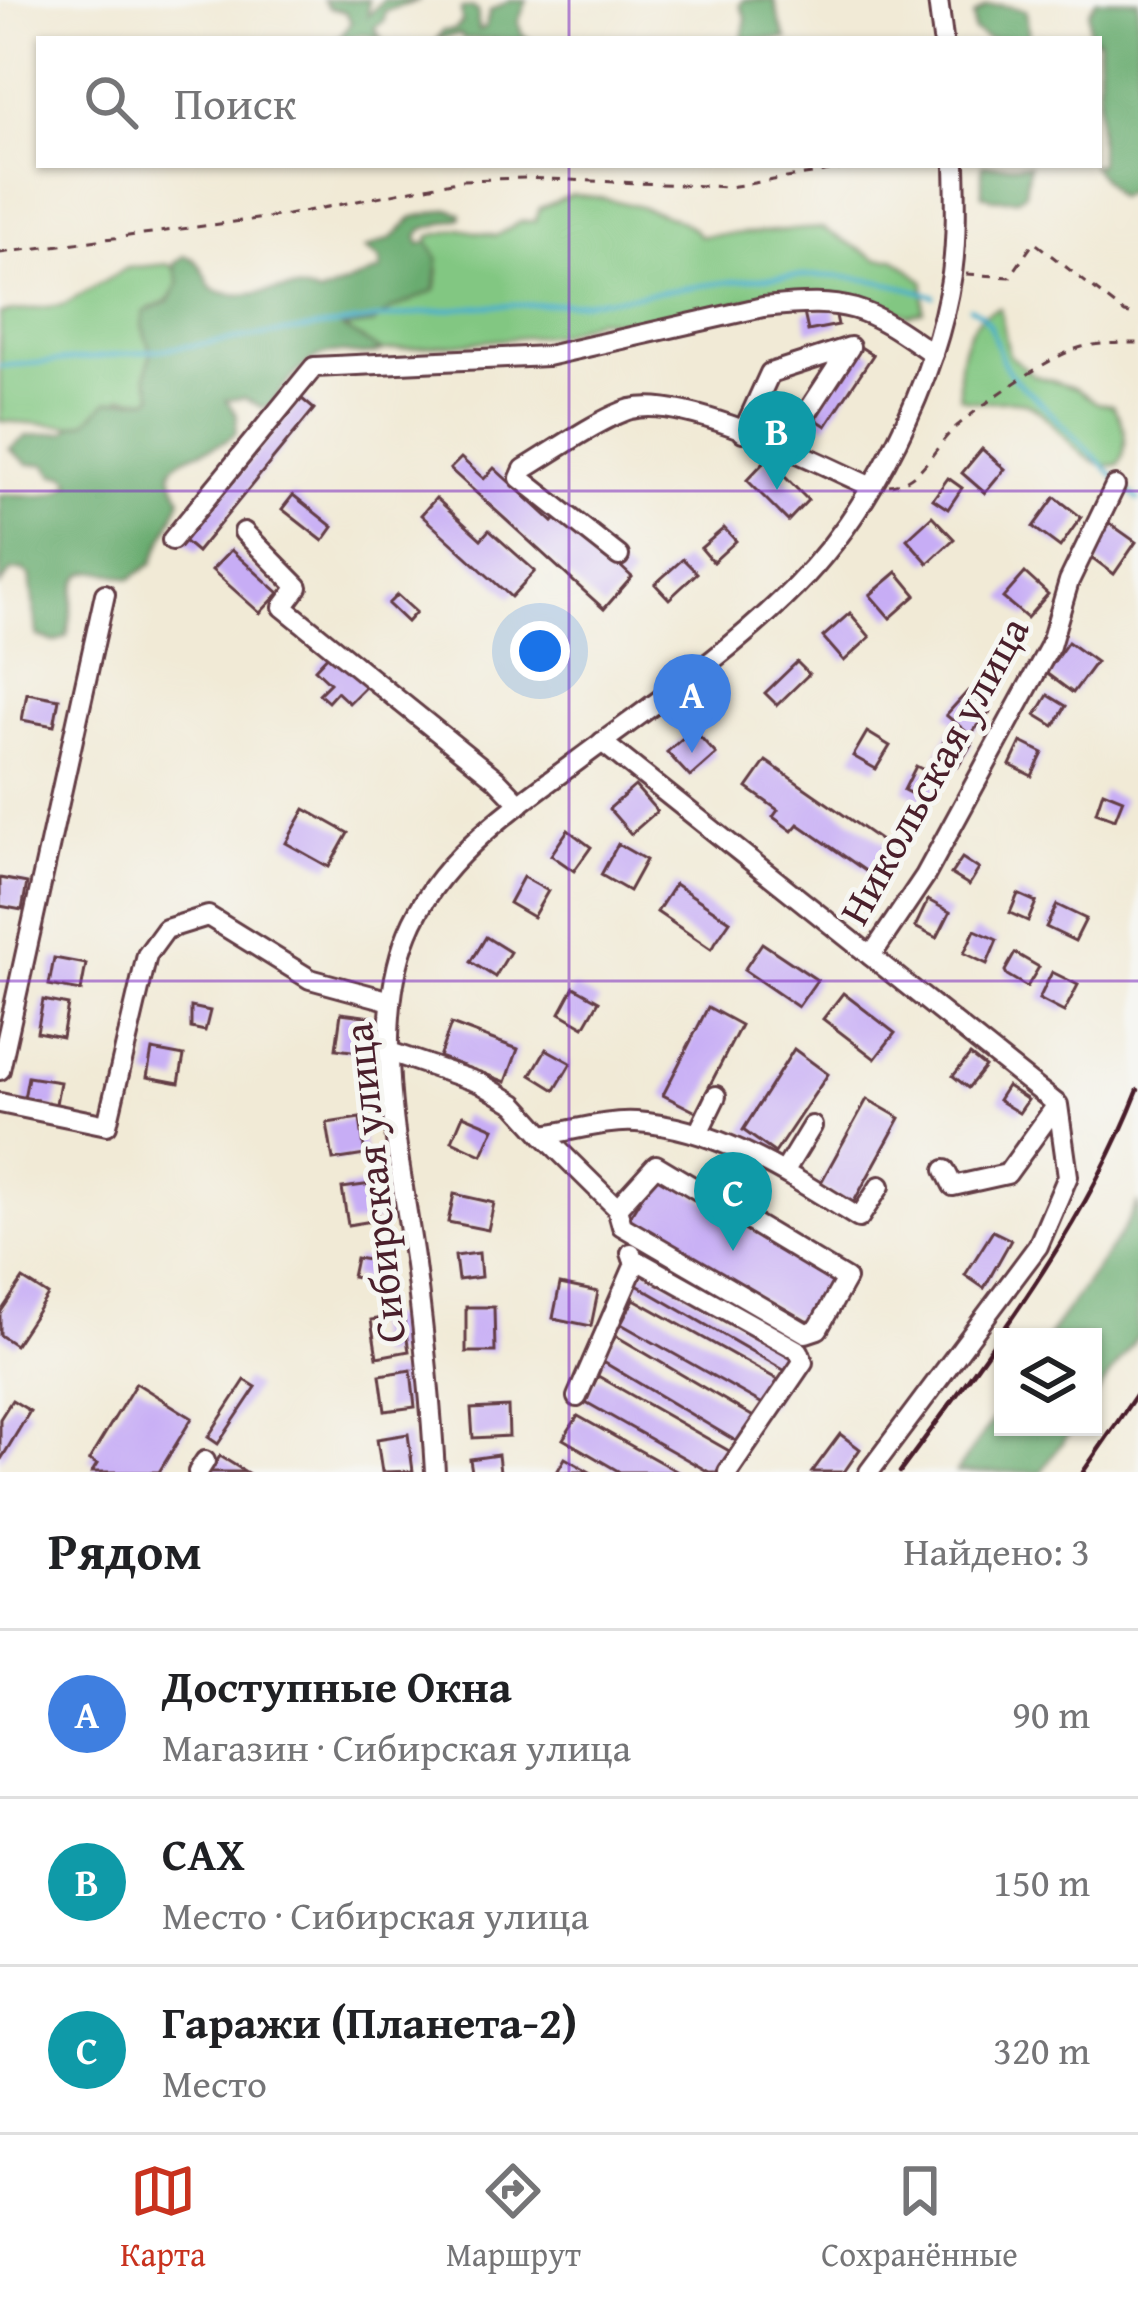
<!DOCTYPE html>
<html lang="ru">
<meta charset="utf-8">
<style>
:root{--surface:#fff;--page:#f6f6f6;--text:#202124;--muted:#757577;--line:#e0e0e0;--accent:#c8321e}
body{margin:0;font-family:"Gentium Book Plus",serif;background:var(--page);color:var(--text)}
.controls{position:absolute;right:36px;bottom:36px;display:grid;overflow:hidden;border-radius:0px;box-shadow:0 3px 9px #0004}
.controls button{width:108px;height:108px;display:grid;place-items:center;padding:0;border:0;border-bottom:3px solid var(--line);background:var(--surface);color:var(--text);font:60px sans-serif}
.you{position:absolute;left:540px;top:651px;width:42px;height:42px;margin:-30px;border:9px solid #fff;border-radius:50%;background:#1a73e8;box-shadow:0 0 0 18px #1a73e833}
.badge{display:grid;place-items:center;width:78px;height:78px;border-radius:50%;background:var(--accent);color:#fff;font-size:39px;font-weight:700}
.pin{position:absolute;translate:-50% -99px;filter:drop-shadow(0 3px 6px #0008)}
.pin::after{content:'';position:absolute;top:63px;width:42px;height:36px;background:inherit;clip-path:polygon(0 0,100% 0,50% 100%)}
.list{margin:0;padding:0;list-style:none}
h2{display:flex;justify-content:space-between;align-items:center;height:156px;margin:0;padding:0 48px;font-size:51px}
h2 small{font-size:39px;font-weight:400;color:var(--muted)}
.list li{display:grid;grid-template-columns:78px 1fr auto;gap:36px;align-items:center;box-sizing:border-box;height:168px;padding:0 48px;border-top:3px solid var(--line)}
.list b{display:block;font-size:45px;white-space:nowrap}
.list p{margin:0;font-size:39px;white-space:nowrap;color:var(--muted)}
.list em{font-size:39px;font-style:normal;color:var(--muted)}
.icon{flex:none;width:66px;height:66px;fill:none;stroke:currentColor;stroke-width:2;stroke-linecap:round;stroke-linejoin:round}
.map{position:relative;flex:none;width:1138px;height:1472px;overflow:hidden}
.search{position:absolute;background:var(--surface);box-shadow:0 3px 9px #0004;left:36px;right:36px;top:36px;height:132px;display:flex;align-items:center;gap:30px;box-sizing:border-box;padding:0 42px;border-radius:0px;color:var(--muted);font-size:45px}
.sheet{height:660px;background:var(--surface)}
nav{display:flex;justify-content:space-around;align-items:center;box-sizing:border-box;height:168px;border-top:3px solid var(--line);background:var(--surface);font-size:33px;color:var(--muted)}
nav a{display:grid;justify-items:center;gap:6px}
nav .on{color:var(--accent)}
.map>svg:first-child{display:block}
.green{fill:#82c782;stroke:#667356;stroke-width:3}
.forest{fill:#69ac70;stroke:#5a664e;stroke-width:3}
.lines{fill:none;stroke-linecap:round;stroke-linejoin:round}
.stream{stroke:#4cb0cb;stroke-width:4.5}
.building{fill:#c7adf5}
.minor-casing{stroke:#633d45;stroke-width:24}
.path{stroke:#633d45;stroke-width:3;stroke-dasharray:9 9;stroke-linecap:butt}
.minor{stroke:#fff;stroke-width:18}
.rail{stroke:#4a1f2b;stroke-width:4.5}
.grid{fill:none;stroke:#7b2cbf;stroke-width:3;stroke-opacity:0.55}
.labels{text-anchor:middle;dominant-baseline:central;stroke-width:10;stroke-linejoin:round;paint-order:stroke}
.street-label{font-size:42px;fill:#4a1f2b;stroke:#f6f6f2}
</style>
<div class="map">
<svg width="1138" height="1472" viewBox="0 0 1138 1472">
<rect width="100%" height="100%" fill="#f6f6f2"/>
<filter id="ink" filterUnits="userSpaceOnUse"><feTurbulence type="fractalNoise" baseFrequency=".00833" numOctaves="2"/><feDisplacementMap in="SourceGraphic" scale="24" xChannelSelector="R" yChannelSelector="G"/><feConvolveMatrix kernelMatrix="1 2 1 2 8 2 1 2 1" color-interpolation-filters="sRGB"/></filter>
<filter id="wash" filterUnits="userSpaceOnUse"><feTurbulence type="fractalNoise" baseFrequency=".004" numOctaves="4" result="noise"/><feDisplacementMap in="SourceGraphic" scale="48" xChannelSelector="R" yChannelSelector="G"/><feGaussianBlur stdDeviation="2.7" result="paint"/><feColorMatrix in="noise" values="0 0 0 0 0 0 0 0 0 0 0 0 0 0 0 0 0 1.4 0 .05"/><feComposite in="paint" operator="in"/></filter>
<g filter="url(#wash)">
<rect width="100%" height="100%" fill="#f1ead6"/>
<g class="green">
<path d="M572,195C599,195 686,214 700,236L822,228L877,259H895L924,281L923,311L908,315L876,301L831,294H772L702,312L635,323L597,319L560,334L382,351L342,329L351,324H373L392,309L435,290L439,271L428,241L430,236L461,229L496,236L520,222L535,221L540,208Z"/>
<path d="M167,264L178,270C182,290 169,304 150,308L142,325L151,353L146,376L154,394L149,399L123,397L86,422L72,426L0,421V313L63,305L127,268Z"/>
<path d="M1000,308L1009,355L1033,375L1077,389L1097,403L1112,405C1125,424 1130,444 1119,464C1086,475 1060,425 1035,408C1013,392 981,409 960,397C956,365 963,316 1000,308Z"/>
</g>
<g class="forest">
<polygon points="323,0 368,0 368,16 383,0 421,0 385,11 384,21 374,28 382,39 365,35 338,39 351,22 346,12 329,8"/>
<polygon points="510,0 527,0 518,22 522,34 529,39 463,39 461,34 437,39 442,31 454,30 462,23 461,9 472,7 478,11 478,30 485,28 490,11"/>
<path d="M743,0H774C779,14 779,27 787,39H742L746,18L740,5Z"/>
<polygon points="1096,0 1138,0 1138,176 1127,192 1117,197 1091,165 1099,165 1099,39 1089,39 1089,12"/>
<polygon points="1001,5 1026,10 1029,39 988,39 974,31 973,16 986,6"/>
<polygon points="982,165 1029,165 1025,193 1017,199 993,199 982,194"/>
<path d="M449,209L461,213V218L423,229L417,236L420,244L428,241L438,260L435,290L392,309L373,324L343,328L382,351C359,360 353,351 332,353C306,355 285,387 270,405L263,408L244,398L226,400L237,415L236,433C222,450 174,453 171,472C170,480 179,491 181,499L152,564L130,579C61,556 79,588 67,637L54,642L37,636L30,576L22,570L11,571L0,586V495C27,492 50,504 72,482L65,475H54L46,464H28L10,449L27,436L66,432L72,426L86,422L108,401L149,399L154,395L146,376L151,353L142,325L144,312L169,301L179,283L174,264L183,256C201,257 204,275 212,289C251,306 281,278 319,295L381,270L380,259L365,249L392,238L414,217Z"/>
<polygon points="1138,1202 1138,1336 1093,1399 1093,1337 1048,1337 1122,1232"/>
<polygon points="1003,1406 1003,1427 1073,1427 1041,1472 956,1472"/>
</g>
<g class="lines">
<g class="stream">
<path d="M970,307C1005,323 986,364 1031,393L1138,500"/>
<path d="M0,366C153,356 302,327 454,309C493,304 533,306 573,303C700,292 807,252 934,296"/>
</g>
</g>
<g id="blocks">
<g class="building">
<polygon points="834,307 838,325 808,331 804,313"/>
<polygon points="859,346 873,355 826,426 812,417"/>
<polygon points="302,399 314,409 197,552 184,541"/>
<polygon points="982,449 1005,469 985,493 962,473"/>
<polygon points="461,458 484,479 494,468 553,522 562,512 632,577 604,609 450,469"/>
<polygon points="767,459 808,500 788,521 747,480"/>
<polygon points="948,478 962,488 948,509 933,499"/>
<polygon points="293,495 333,527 323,541 282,509"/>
<polygon points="1055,497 1081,517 1060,547 1033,527"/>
<polygon points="436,498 481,539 489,530 535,571 511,597 421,515"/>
<polygon points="932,516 954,539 928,563 907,539"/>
<polygon points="1109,523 1136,542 1114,574 1087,554"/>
<polygon points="724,528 736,541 713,562 701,548"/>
<polygon points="231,550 279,593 260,613 212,570"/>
<polygon points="683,559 697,573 669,599 655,584"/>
<polygon points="897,572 916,595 890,618 870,595"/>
<polygon points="1025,573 1048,594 1027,618 1003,598"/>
<polygon points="397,595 416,612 407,622 388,604"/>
<polygon points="850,613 870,637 844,661 823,637"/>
<polygon points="1068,642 1096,662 1073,693 1046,673"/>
<polygon points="334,649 369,683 349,703 337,692 328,702 319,694 330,683 315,669"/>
<polygon points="797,662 809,674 777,705 765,693"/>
<polygon points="968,691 990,712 970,735 946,715"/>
<polygon points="27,693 59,699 54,726 22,720"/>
<polygon points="1048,695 1066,706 1054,726 1036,715"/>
<polygon points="693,729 716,754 690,777 667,752"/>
<polygon points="950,730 972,743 958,767 937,754"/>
<polygon points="867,732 890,746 876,769 853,756"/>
<polygon points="1021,742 1043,753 1032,776 1010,765"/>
<polygon points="766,761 900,854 880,881 798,824 792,831 773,817 778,810 747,788"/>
<polygon points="916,766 941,779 929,803 904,790"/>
<polygon points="635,786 657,811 631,834 609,809"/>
<polygon points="1103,791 1123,799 1115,819 1096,812"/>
<polygon points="305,809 348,833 329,867 286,843"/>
<polygon points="568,830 591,847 574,871 551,855"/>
<polygon points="618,844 646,860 629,891 601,875"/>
<polygon points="962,858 979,869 969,885 951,874"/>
<polygon points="523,877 548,891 533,917 509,903"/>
<polygon points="0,878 27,883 22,910 0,906"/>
<polygon points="675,884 730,921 711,949 657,912"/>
<polygon points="1018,894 1036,902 1028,921 1010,913"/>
<polygon points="928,900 950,912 937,938 915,927"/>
<polygon points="1057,905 1086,919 1075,941 1046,927"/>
<polygon points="975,930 997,940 987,964 964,953"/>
<polygon points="486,937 510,952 495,977 471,962"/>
<polygon points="762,943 817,980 798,1007 744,970"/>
<polygon points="1015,953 1039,967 1027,987 1007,975 1005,971"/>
<polygon points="54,958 86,964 81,991 49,985"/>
<polygon points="1052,972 1078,985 1064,1012 1039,999"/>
<polygon points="574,987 599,1001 584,1027 560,1013"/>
<polygon points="843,993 895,1033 875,1059 823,1019"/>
<polygon points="43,1000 68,1005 62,1037 37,1032"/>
<polygon points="191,1007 210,1011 205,1031 191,1028"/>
<polygon points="708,1007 741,1025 696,1112 663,1095"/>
<polygon points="341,1013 372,1017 367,1053 336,1049"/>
<polygon points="451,1024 518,1049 506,1082 439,1057"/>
<polygon points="546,1049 571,1063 555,1090 531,1075"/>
<polygon points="794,1049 828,1074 775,1153 743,1130"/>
<polygon points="152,1050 184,1056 179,1083 147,1077"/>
<polygon points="970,1055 985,1067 968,1088 953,1076"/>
<polygon points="28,1077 60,1082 55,1109 23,1104"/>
<polygon points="1007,1086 1028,1100 1019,1113 998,1100"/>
<polygon points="867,1099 900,1118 851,1207 819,1186"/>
<polygon points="463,1115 494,1128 482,1155 452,1141"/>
<polygon points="360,1118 365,1155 333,1160 327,1123"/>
<polygon points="657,1172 837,1281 809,1326 627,1221"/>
<polygon points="372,1184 378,1220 348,1225 342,1188"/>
<polygon points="454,1194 494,1203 488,1230 448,1222"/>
<polygon points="993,1231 1011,1240 984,1288 965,1275"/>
<polygon points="479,1253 481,1277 458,1280 455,1256"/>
<polygon points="356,1258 381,1262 377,1282 352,1277"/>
<polygon points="645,1269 797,1357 789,1373 635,1284"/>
<polygon points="23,1279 48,1295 15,1345 0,1335 0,1313"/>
<polygon points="560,1284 598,1292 591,1326 553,1318"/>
<polygon points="634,1299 782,1382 768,1407 621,1324"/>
<polygon points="466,1307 494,1307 495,1352 466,1352"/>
<polygon points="403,1315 409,1351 377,1357 371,1320"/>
<polygon points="616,1336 757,1419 741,1444 600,1360"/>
<polygon points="411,1370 415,1407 385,1411 380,1375"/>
<polygon points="598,1376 731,1452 718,1472 709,1472 584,1401"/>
<polygon points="245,1380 256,1387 218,1444 208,1437"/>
<polygon points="136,1383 192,1418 159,1472 92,1472 97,1464 89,1460"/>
<polygon points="12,1400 30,1411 0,1461 0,1419"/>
<polygon points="508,1407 509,1436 473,1438 471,1409"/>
<polygon points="578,1416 678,1472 620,1472 563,1439"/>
<polygon points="408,1434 413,1471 382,1472 377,1439"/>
<polygon points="840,1434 860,1449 844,1472 812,1472"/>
<polygon points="498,1455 500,1472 472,1472 470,1459"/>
<polygon points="220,1456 246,1472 210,1472"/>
<polygon points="565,1458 590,1472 557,1472"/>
</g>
</g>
</g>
<g filter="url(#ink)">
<use href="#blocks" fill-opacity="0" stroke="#633d45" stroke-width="3"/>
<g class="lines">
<defs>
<g id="minor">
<polyline points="938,0 943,39"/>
<polyline points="743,432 770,373 850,347 784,448"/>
<polyline points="244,532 298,587 283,607 496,779 520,804"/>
<path d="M172,540L314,367L547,356L763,307C849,298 864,305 933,354"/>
<path d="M619,556L520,478L524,469C551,453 602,417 631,409C687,395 814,461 870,486"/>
<polyline points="602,742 1058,1105 1068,1176 1038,1246 869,1472"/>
<polyline points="871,956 925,876 1050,646 1069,581 1115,486"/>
<path d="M390,1052L480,1083L515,1104L543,1135C572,1131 607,1120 636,1122C718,1127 791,1176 859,1218L880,1186"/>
<polyline points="0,1070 105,594"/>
<polyline points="0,1103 107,1125 147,955 166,929 208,916 310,979 391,1001"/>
<polyline points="698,1133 716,1096"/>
<polyline points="543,1135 617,1208 656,1165 846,1279 818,1329 806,1333 622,1226 617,1208"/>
<polyline points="945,1170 953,1186 1007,1174 1056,1106"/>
<polyline points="784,1172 812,1126"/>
<polyline points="633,1258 799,1351 803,1362 728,1472"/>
<polyline points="577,1397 635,1264 631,1253"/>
<polyline points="198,1472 205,1461"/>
<path d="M435,1472C431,1402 424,1334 415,1265C401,1163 368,1031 408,933C438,858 515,807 577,761C652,705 731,652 796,586C873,508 936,381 952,274C957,238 956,201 955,165"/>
</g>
</defs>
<use href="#minor" class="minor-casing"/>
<g class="path">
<polyline points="0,253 287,215 462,180 525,178 729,187 868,165"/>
<polyline points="966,274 1010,277 1034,242 1125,313 1138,316"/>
<path d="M889,485C923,483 934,445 957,426C983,404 1050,355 1082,347C1100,343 1120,343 1138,343"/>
</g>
<use href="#minor" class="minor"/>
<g class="rail">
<path d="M900,1472C989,1351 1083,1231 1138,1090"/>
<polyline points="1083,1472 1138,1392"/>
</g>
</g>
</g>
<path class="grid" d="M569,0V39M569,165V1472M0,491H1138M0,981H1138"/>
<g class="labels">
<g class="street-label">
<text transform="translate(933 770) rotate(-61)">Никольская улица</text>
<text transform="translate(373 1183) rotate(-96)">Сибирская улица</text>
</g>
</g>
</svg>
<div class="controls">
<button><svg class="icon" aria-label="layers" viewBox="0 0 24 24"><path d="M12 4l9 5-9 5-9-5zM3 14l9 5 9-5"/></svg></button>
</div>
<div class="you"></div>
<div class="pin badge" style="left:692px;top:753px;background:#3f7fe0">A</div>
<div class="pin badge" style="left:777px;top:490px;background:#0f9aa8">B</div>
<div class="pin badge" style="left:733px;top:1251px;background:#0f9aa8">C</div>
<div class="search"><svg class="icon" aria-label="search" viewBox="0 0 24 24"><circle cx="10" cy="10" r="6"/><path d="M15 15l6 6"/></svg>Поиск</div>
</div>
<section class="sheet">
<h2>Рядом<small>Найдено: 3</small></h2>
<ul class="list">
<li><span class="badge" style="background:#3f7fe0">A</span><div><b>Доступные Окна</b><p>Магазин · Сибирская улица</p></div><em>90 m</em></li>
<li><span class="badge" style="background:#0f9aa8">B</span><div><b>САХ</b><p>Место · Сибирская улица</p></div><em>150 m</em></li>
<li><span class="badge" style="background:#0f9aa8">C</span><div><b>Гаражи (Планета-2)</b><p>Место</p></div><em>320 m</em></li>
</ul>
</section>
<nav>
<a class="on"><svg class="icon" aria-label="map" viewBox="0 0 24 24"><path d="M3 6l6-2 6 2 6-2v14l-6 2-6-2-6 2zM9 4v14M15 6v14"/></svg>Карта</a>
<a><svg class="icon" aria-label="directions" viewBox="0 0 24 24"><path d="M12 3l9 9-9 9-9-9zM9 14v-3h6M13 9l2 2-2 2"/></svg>Маршрут</a>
<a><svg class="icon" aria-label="saved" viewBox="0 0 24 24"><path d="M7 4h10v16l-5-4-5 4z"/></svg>Сохранённые</a>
</nav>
